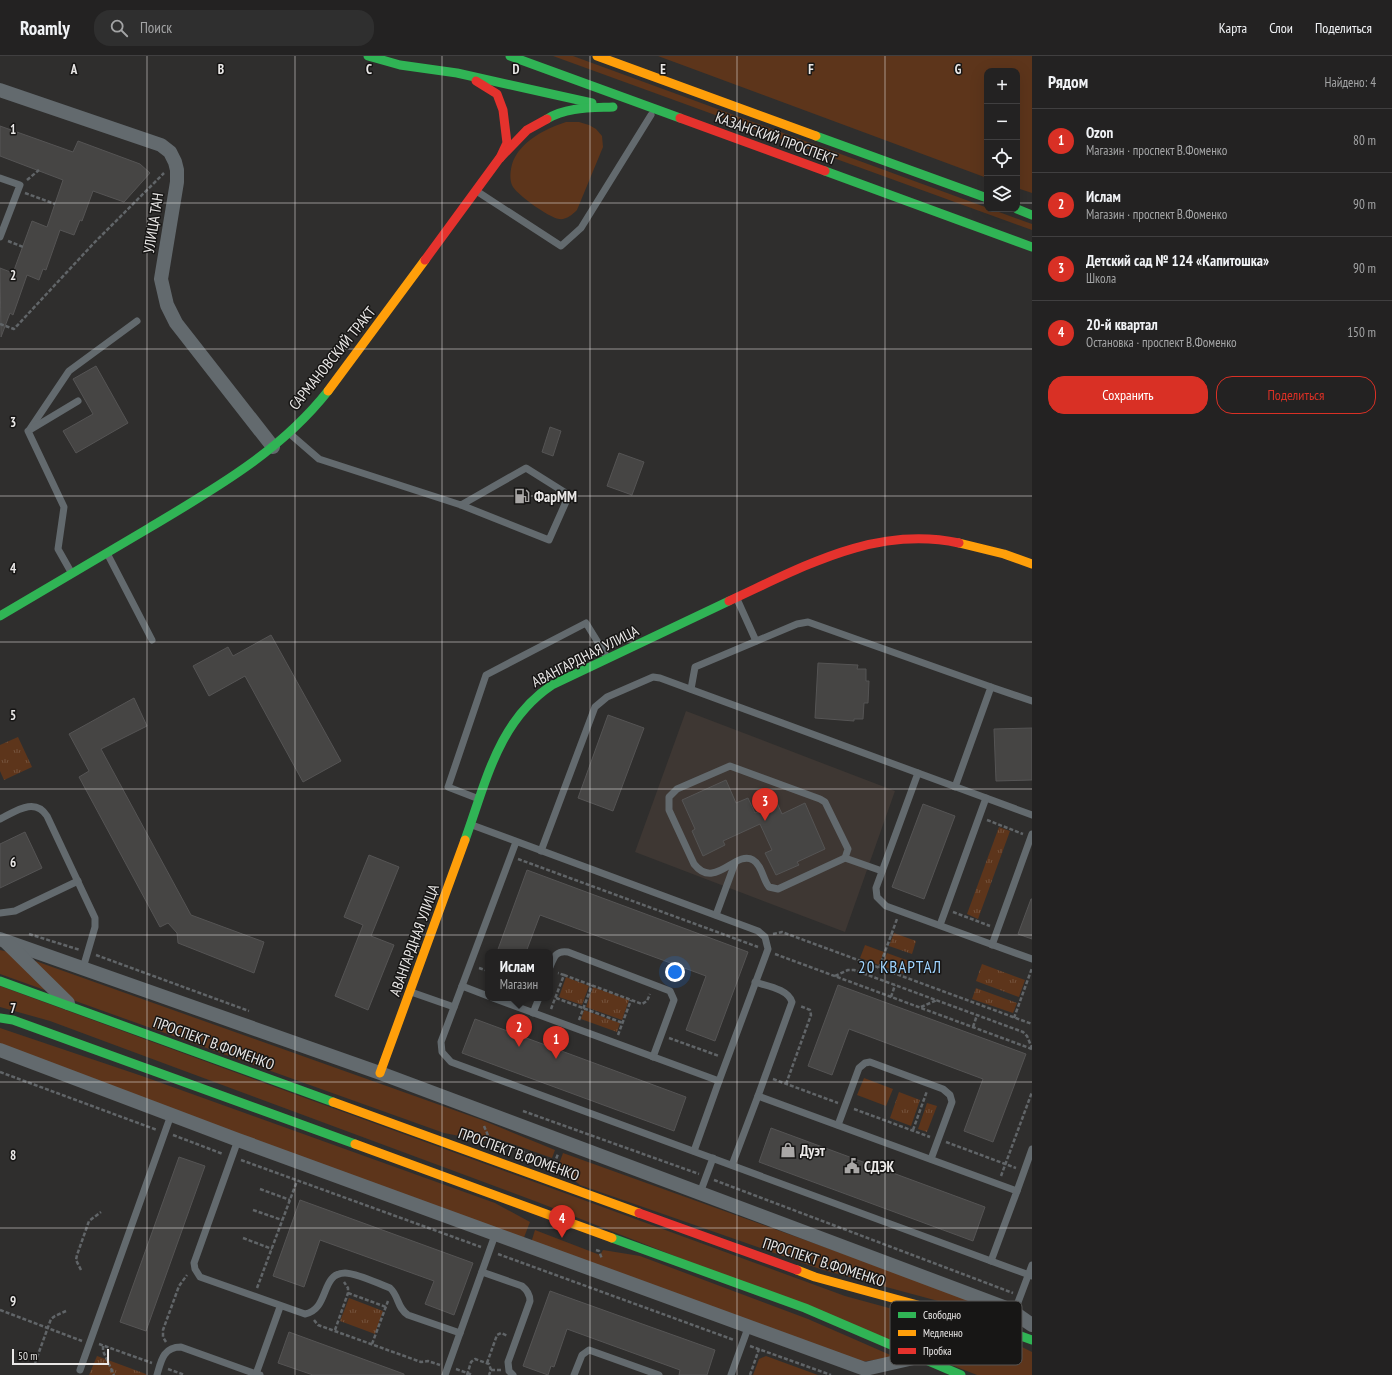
<!DOCTYPE html>
<html lang="ru">
<meta charset="utf-8">
<style>
:root{--surface:#232222;--page:#2f2f2f;--text:#f1f3f6;--muted:#a3a4a5;--line:#403f40;--accent:#d93025}
body{margin:0;font-family:"PT Sans Narrow",sans-serif;background:var(--page);color:var(--text)}
.controls{position:absolute;right:12px;top:12px;display:grid;overflow:hidden;border-radius:8px;box-shadow:0 4px 16px #0002}
.controls button{width:36px;height:36px;display:grid;place-items:center;padding:0;border:0;border-bottom:1px solid var(--line);background:var(--surface);color:var(--text);font:20px sans-serif}
.scale{position:absolute;left:12px;bottom:10px;width:97px;box-sizing:border-box;padding-left:4px;border:2px solid #eae8e7;border-top:0;font-size:11px;line-height:14px;white-space:nowrap;color:#eae8e7;-webkit-text-stroke:3px #171615;paint-order:stroke}
.you{position:absolute;left:675px;top:916px;width:14px;height:14px;margin:-10px;border:3px solid #fff;border-radius:50%;background:#1a73e8;box-shadow:0 0 0 6px #1a73e833}
.badge{display:grid;place-items:center;width:26px;height:26px;border-radius:50%;background:var(--accent);color:#fff;font-size:13px;font-weight:700}
.pin{position:absolute;translate:-50% -33px;filter:drop-shadow(0 1px 2px #0008)}
.pin::after{content:'';position:absolute;top:21px;width:14px;height:12px;background:inherit;clip-path:polygon(0 0,100% 0,50% 100%)}
.popup{position:absolute;left:485px;top:893px;width:68px;height:52px;box-sizing:border-box;display:grid;place-content:center;border-radius:8px;background:var(--surface);filter:drop-shadow(0 1px 3px #0005);font-size:13px;white-space:nowrap;color:var(--muted)}
.popup b{font-size:15px;color:var(--text)}
.popup::after{content:'';position:absolute;left:50%;top:100%;margin-left:-8px;border:8px solid transparent;border-top-color:var(--surface)}
.list{margin:0;padding:0;list-style:none}
h2{display:flex;justify-content:space-between;align-items:center;height:52px;margin:0;padding:0 16px;font-size:17px}
h2 small{font-size:13px;font-weight:400;color:var(--muted)}
.list li{display:grid;grid-template-columns:26px 1fr auto;gap:12px;align-items:center;box-sizing:border-box;height:64px;padding:0 16px;border-top:1px solid var(--line)}
.list b{display:block;font-size:15px;white-space:nowrap}
.list p{margin:0;font-size:13px;white-space:nowrap;color:var(--muted)}
.list em{font-size:13px;font-style:normal;color:var(--muted)}
.actions{display:flex;gap:8px;padding:12px 16px}
.actions a{flex:1;padding:9px 0;border:1px solid var(--accent);border-radius:16px;text-align:center;font-size:14px;color:var(--accent)}
.actions .main{background:var(--accent);color:#fff}
.icon{flex:none;width:22px;height:22px;fill:none;stroke:currentColor;stroke-width:2;stroke-linecap:round;stroke-linejoin:round}
.map{position:relative;flex:none;width:1032px;height:1319px;overflow:hidden}
header{display:flex;align-items:center;gap:24px;box-sizing:border-box;height:56px;padding:0 20px;background:var(--surface);border-bottom:1px solid var(--line)}
header strong{font-size:19px}
nav{display:flex;gap:22px;margin-inline-start:auto;font-size:14px}
.search{width:280px;height:36px;background:var(--page);display:flex;align-items:center;gap:10px;box-sizing:border-box;padding:0 14px;border-radius:16px;color:var(--muted);font-size:15px}
main{display:flex}
aside{flex:1;background:var(--surface)}
.map>svg:first-child{display:block}
.built{fill:#3e3733}
.grass{fill:#5d351b}
.park{fill:url(#park-tufts)}
.building{fill:#464544;stroke:#555454}
.lines{fill:none;stroke-linecap:round;stroke-linejoin:round}
.path{stroke:#616568;stroke-width:2.5;stroke-dasharray:4 2;stroke-linecap:butt}
.lane{stroke:#636a6e;stroke-width:7}
.street{stroke:#636a6e;stroke-width:14}
.fast{stroke:#30b455;stroke-width:9}
.slow{stroke:#ff9f0a;stroke-width:9}
.jam{stroke:#e5322d;stroke-width:9}
.grid{fill:none;stroke:#eae8e7;stroke-width:1;stroke-opacity:0.55}
.labels{text-anchor:middle;dominant-baseline:central;stroke-width:3;stroke-linejoin:round;paint-order:stroke}
.street-label{font-size:15px;fill:#eae8e7;stroke:#171615}
.poi-label{font-size:15px;font-weight:bold;fill:#eae8e7;stroke:#171615;text-anchor:start}
.quarter-label{font-size:17px;letter-spacing:1px;fill:#9ed2fc;stroke:#171615}
.key{fill:#171615;stroke:#565554;stroke-width:1}
.key-label{font-size:11px;fill:#eae8e7}
.grid-label{font-size:13px;text-anchor:middle;font-weight:bold;fill:#eae8e7;stroke:#171615;stroke-width:3;stroke-linejoin:round;paint-order:stroke}
</style>
<header>
<strong>Roamly</strong>
<div class="search"><svg class="icon" aria-label="search" viewBox="0 0 24 24"><circle cx="10" cy="10" r="6"/><path d="M15 15l6 6"/></svg>Поиск</div>
<nav><a>Карта</a><a>Слои</a><a>Поделиться</a></nav>
</header>
<main>
<div class="map">
<svg width="1032" height="1319" viewBox="0 0 1032 1319">
<defs>
<pattern id="park-tufts" width="24" height="20" patternUnits="userSpaceOnUse"><rect width="24" height="20" fill="#5d351b"/><path d="M3 7l-1-3M5 7V3M7 7l1-3M15 17l-1-3M17 17v-4M19 17l1-3" fill="none" stroke="#74523c"/></pattern>
</defs>
<rect width="100%" height="100%" fill="#2f2e2d"/>
<polygon class="built" points="686,655 895,735 845,876 635,796"/>
<g class="grass">
<polygon points="553,0 573,0 1032,168 1032,174"/>
<polygon points="658,0 1032,0 1032,137 1017,132 1017,15 987,15 987,122"/>
<path d="M566,66H579L589,69L596,73L602,80L603,91L577,154C572,159 566,164 559,163C548,161 519,140 513,131C510,126 510,119 511,113C515,88 544,73 566,66Z"/>
<polygon points="865,889 884,896 879,909 860,902"/>
<polygon points="0,894 13,897 482,1064 555,1094 552,1102 487,1079 485,1085 444,1077 0,918"/>
<polygon points="887,897 909,905 904,918 882,910"/>
<polygon points="0,930 845,1240 1010,1285 1032,1296 1032,1319 977,1319 540,1147 50,965 0,951"/>
<polygon points="0,972 142,1020 495,1147 530,1166 523,1184 0,990"/>
<polygon points="864,1022 893,1033 886,1050 857,1039"/>
<polygon points="563,1097 1003,1255 1020,1267 823,1214 580,1129 558,1111"/>
<polygon points="535,1174 600,1199 603,1194 640,1200 808,1263 895,1301 860,1306 531,1187"/>
<polygon points="766,1300 818,1319 753,1319 759,1303"/>
</g>
<g class="park">
<polygon points="18,681 32,711 4,724 0,715 0,689"/>
<polygon points="999,771 1010,775 978,863 967,858"/>
<polygon points="894,877 916,885 912,898 889,890"/>
<polygon points="982,908 1025,924 1019,941 976,925"/>
<polygon points="566,921 589,930 582,949 559,941"/>
<polygon points="593,931 629,944 622,964 586,951"/>
<polygon points="976,932 1017,947 1013,957 972,943"/>
<polygon points="584,954 620,967 617,976 581,963"/>
<polygon points="899,1036 920,1044 911,1070 890,1062"/>
<polygon points="927,1047 937,1050 927,1076 918,1073"/>
<polygon points="349,1242 383,1255 375,1278 340,1265"/>
<polygon points="97,1300 146,1318 146,1319 89,1319"/>
</g>
<g class="building">
<polygon points="0,70 73,96 78,85 140,108 150,117 124,146 93,135 82,165 80,164 74,179 60,174 46,214 43,213 39,224 27,219 13,259 10,257 1,281 0,212 13,217 32,165 47,171 63,124 0,100"/>
<polygon points="96,310 128,367 76,397 63,375 93,358 73,323"/>
<polygon points="550,371 561,375 553,400 542,396"/>
<polygon points="619,397 644,406 632,439 607,430"/>
<polygon points="271,579 341,705 303,726 245,620 209,640 193,610 228,591 233,600"/>
<polygon points="818,607 858,609 857,613 866,613 866,625 869,625 868,647 864,647 863,663 854,663 854,665 815,662"/>
<polygon points="134,642 147,670 101,693 191,859 264,886 254,917 178,887 177,877 168,867 160,871 79,721 89,715 69,678"/>
<polygon points="608,659 644,672 613,755 578,742"/>
<polygon points="1032,672 1032,724 996,725 994,673"/>
<polygon points="726,724 736,747 748,742 755,757 777,747 782,758 805,747 825,793 797,806 799,809 776,819 765,797 772,794 760,768 723,785 725,789 703,800 692,775 695,773 682,744"/>
<polygon points="923,748 955,760 924,843 892,831"/>
<polygon points="25,776 42,812 0,832 0,788"/>
<polygon points="369,799 399,811 371,880 394,889 368,954 335,940 363,869 344,861"/>
<polygon points="527,814 748,896 715,985 686,974 706,920 540,859 526,896 497,896"/>
<polygon points="1031,843 1032,843 1032,883 1018,878"/>
<polygon points="838,929 1026,998 993,1086 964,1075 983,1023 849,973 832,1019 808,1010"/>
<polygon points="475,963 686,1041 674,1075 462,997"/>
<polygon points="771,1072 985,1151 973,1185 759,1106"/>
<polygon points="179,1101 205,1110 146,1275 120,1266"/>
<polygon points="300,1144 473,1207 454,1259 425,1248 434,1225 320,1184 304,1231 273,1220"/>
<polygon points="550,1235 715,1294 707,1319 679,1319 680,1314 567,1273 554,1311 551,1310 548,1319 523,1310"/>
<polygon points="289,1276 404,1318 404,1319 313,1319 278,1307"/>
</g>
<g class="lines">
<g class="path">
<polyline points="27,124 39,114"/>
<polyline points="25,137 55,148"/>
<polyline points="8,185 23,191"/>
<polyline points="0,268 14,273 93,188 164,117"/>
<polyline points="987,764 1023,778"/>
<polyline points="518,803 758,891"/>
<polyline points="953,856 990,870"/>
<polyline points="29,878 80,894"/>
<polyline points="773,878 782,876 1032,968"/>
<polyline points="775,898 1032,993"/>
<polyline points="96,899 249,955"/>
<polyline points="479,912 488,915"/>
<polyline points="879,912 897,863"/>
<polyline points="564,919 642,948 647,945 650,938"/>
<polyline points="835,920 848,914 854,914 1023,976 1027,980 1032,992"/>
<polyline points="891,941 895,929"/>
<polyline points="556,942 623,967"/>
<polyline points="921,951 937,944"/>
<polyline points="551,953 564,919 558,917"/>
<polyline points="1014,962 1032,912"/>
<polyline points="579,964 592,929"/>
<polyline points="973,971 977,959"/>
<polyline points="618,979 631,944"/>
<polyline points="669,982 719,1000"/>
<polyline points="0,1016 157,1074"/>
<polyline points="773,1023 838,1047"/>
<polyline points="786,1028 811,959 810,954 800,950"/>
<polyline points="854,1053 930,1081"/>
<polyline points="523,1055 699,1118"/>
<polyline points="484,1070 490,1084 555,1107"/>
<polyline points="913,1074 927,1035"/>
<polyline points="173,1079 223,1098"/>
<polyline points="946,1086 1016,1112"/>
<polyline points="241,1104 481,1191"/>
<polyline points="554,1108 558,1098"/>
<polyline points="1001,1120 1032,1036"/>
<polyline points="714,1124 1013,1237"/>
<polyline points="260,1133 290,1144"/>
<polyline points="253,1154 282,1164"/>
<polyline points="243,1182 272,1193"/>
<polyline points="596,1194 599,1195 602,1203"/>
<polyline points="498,1198 734,1284"/>
<polyline points="81,1214 76,1204 77,1199 89,1165 101,1156"/>
<polyline points="257,1232 297,1125"/>
<polyline points="348,1237 386,1251"/>
<polyline points="0,1254 82,1285"/>
<polyline points="314,1264 318,1269 421,1306 428,1305 440,1309"/>
<polyline points="335,1274 348,1237 348,1232 344,1226"/>
<polyline points="166,1286 163,1281 163,1274 179,1230 187,1219"/>
<polyline points="99,1288 152,1307"/>
<polyline points="372,1288 388,1245"/>
<polyline points="103,1290 103,1295 114,1319"/>
<polyline points="750,1290 831,1319"/>
<polyline points="35,1307 51,1263 55,1260 66,1255"/>
<polyline points="487,1307 497,1279 501,1277 508,1280"/>
<polyline points="168,1313 185,1319"/>
<polyline points="456,1313 473,1319"/>
<polyline points="491,1314 501,1314"/>
<polyline points="467,1319 471,1306 475,1303 489,1308 491,1314 489,1319"/>
<polyline points="750,1319 759,1293"/>
</g>
<g class="lane">
<polyline points="0,122 20,129 0,181"/>
<polyline points="478,136 561,190 581,172 651,59"/>
<polyline points="30,373 69,315 137,265"/>
<polyline points="289,377 319,403 461,449 549,484 569,439 526,412 461,449"/>
<polyline points="108,499 152,584"/>
<polyline points="71,516 58,493 64,451 28,375 78,345"/>
<polyline points="737,543 756,585"/>
<polyline points="991,631 1032,645"/>
<polyline points="691,633 695,611 797,568 808,566 991,631 955,731"/>
<path d="M730,710L820,743L825,746L848,793L845,802L778,833L769,831C763,824 762,809 753,804C736,793 715,835 694,808L669,754V741L677,733Z"/>
<polyline points="918,717 876,832 877,841 886,850 1032,903"/>
<polyline points="479,743 448,731 486,619 586,567 607,601"/>
<path d="M0,763C16,755 35,741 47,760L95,862V871L83,912"/>
<polyline points="472,769 758,875 765,881 768,893 719,1025"/>
<polyline points="541,795 595,651 607,641 653,621 660,622 1032,759"/>
<polyline points="845,802 882,815"/>
<polyline points="0,857 15,855 78,825"/>
<polyline points="716,859 735,807"/>
<polyline points="940,869 986,742"/>
<polyline points="992,889 1032,778"/>
<path d="M550,911C554,901 556,894 568,896L670,935L674,944L653,1001"/>
<path d="M755,926C767,930 788,933 792,946L758,1040"/>
<polyline points="462,930 516,786"/>
<polyline points="411,936 454,951"/>
<polyline points="488,940 462,930 441,986 442,996 451,1006 991,1205"/>
<polyline points="493,942 719,1025 694,1095"/>
<polyline points="533,957 539,942"/>
<polyline points="838,1069 859,1012 865,1007 870,1006 943,1033 950,1039 952,1046 931,1103"/>
<path d="M238,1084L194,1207L195,1213L200,1221L305,1258C330,1253 320,1217 345,1217C356,1217 380,1228 390,1232C399,1240 397,1252 408,1259L460,1277"/>
<polyline points="732,1109 758,1040 1017,1135 991,1205 1032,1220"/>
<polyline points="1017,1135 1032,1093"/>
<polyline points="700,1137 713,1102"/>
<path d="M482,1216L522,1230C527,1234 530,1238 530,1245L508,1306L509,1315L513,1319"/>
<polyline points="1014,1257 1032,1209"/>
<polyline points="80,1314 171,1059"/>
<path d="M157,1319C161,1305 163,1291 181,1291L256,1318"/>
<polyline points="260,1319 256,1318 280,1251"/>
<polyline points="445,1319 495,1179"/>
<polyline points="574,1319 582,1299 589,1294 659,1319"/>
<polyline points="731,1319 748,1272"/>
</g>
<g class="street">
<polyline points="0,34 161,89 170,96 175,106 177,114 177,126 161,223 167,249 176,267 273,391"/>
<polyline points="0,883 380,1017 1009,1253 1032,1269"/>
<polyline points="6,886 68,947"/>
<polyline points="0,994 238,1084 865,1313 918,1301"/>
</g>
<g class="fast">
<polyline points="368,0 400,9 457,17 592,47"/>
<polyline points="510,0 680,62"/>
<path d="M547,63C566,51 591,52 613,51"/>
<polyline points="816,80 987,142"/>
<polyline points="825,115 1032,191"/>
<polyline points="1017,153 1032,159"/>
<path d="M0,560C50,531 99,501 149,472C214,433 280,396 328,335"/>
<path d="M465,784C486,726 498,665 552,629L729,545"/>
<polyline points="0,925 333,1046"/>
<polyline points="0,962 13,964 355,1088"/>
<polyline points="612,1182 805,1252 961,1319"/>
<polyline points="947,1257 984,1267 1032,1284"/>
</g>
<g class="slow">
<polyline points="597,0 816,80"/>
<polyline points="328,335 425,204"/>
<polyline points="959,487 1004,498 1032,508"/>
<polyline points="380,1017 465,784"/>
<polyline points="333,1046 639,1157"/>
<polyline points="355,1088 612,1182"/>
<polyline points="797,1214 815,1221 947,1257"/>
</g>
<g class="jam">
<polyline points="476,25 497,38 503,54 507,87 500,102"/>
<polyline points="680,62 825,115"/>
<polyline points="425,204 499,103 527,74 547,63"/>
<path d="M729,545C803,511 875,469 959,487"/>
<polyline points="639,1157 797,1214"/>
</g>
</g>
<path class="grid" d="M147,0V1319M295,0V1319M442,0V1319M590,0V1319M737,0V1319M885,0V1319M0,147H987M1017,147H1032M0,293H1032M0,440H1032M0,586H1032M0,733H1032M0,879H1032M0,1026H1032M0,1172H1032"/>
<defs>
<symbol id="fuel-bare" viewBox="-9 -9 18 18"><path d="M-5.5-6h7V0h2V4h1.3V-2.5L3-4.5l.8-.8L6-3V5H2.5V1h-1V6h-7ZM-4.2-4.7v3.2H.2V-4.7Z" fill="#a9a7a6" stroke="#171615" stroke-width="2.5" paint-order="stroke"/></symbol>
<symbol id="shop-bare" viewBox="-9 -9 18 18"><path d="M-5-2.5h2.3a2.7 3.5 0 0 1 5.4 0H5L5.5 6h-11ZM-1.5-2.5h3a1.5 2.3 0 0 0-3 0Z" fill="#a9a7a6" stroke="#171615" stroke-width="2.5" paint-order="stroke"/></symbol>
<symbol id="civic-bare" viewBox="-9 -9 18 18"><path d="M-.6-6.5H3V-4.5H.6V-3L4-1V1h2V6H-6V1h2V-1L-.6-3ZM-1.2 2.5V6h2.4V2.5Z" fill="#a9a7a6" stroke="#171615" stroke-width="2.5" paint-order="stroke"/></symbol>
</defs>
<g fill-rule="evenodd">
<use href="#fuel-bare" x="511" y="429" width="22" height="22"/>
<use href="#shop-bare" x="777" y="1083" width="22" height="22"/>
<use href="#civic-bare" x="841" y="1099" width="22" height="22"/>
</g>
<g class="labels">
<g class="street-label">
<text transform="translate(776 82) rotate(20)">КАЗАНСКИЙ ПРОСПЕКТ</text>
<text transform="translate(153 167) rotate(-81)">УЛИЦА ТАН</text>
<text transform="translate(332 302) rotate(-51)">САРМАНОВСКИЙ ТРАКТ</text>
<text transform="translate(585 600) rotate(-27)">АВАНГАРДНАЯ УЛИЦА</text>
<text transform="translate(414 884) rotate(-70)">АВАНГАРДНАЯ УЛИЦА</text>
<text transform="translate(214 987) rotate(20)">ПРОСПЕКТ В.ФОМЕНКО</text>
<text transform="translate(519 1098) rotate(20)">ПРОСПЕКТ В.ФОМЕНКО</text>
<text transform="translate(824 1206) rotate(18)">ПРОСПЕКТ В.ФОМЕНКО</text>
</g>
<g class="poi-label">
<text x="534" y="440">ФарММ</text>
<text x="800" y="1094">Дуэт</text>
<text x="864" y="1110">СДЭК</text>
</g>
<g class="quarter-label">
<text x="900" y="911">20 КВАРТАЛ</text>
</g>
</g>
<rect x="890" y="1245" width="132" height="64" rx="6" class="key"/>
<rect x="898" y="1256" width="18" height="6" fill="#30b455"/>
<rect x="898" y="1274" width="18" height="6" fill="#ff9f0a"/>
<rect x="898" y="1292" width="18" height="6" fill="#e5322d"/>
<g class="key-label">
<text x="923" y="1263">Свободно</text>
<text x="923" y="1281">Медленно</text>
<text x="923" y="1299">Пробка</text>
</g>
<g class="grid-label">
<text x="74" y="18">A</text>
<text x="221" y="18">B</text>
<text x="369" y="18">C</text>
<text x="516" y="18">D</text>
<text x="663" y="18">E</text>
<text x="811" y="18">F</text>
<text x="958" y="18">G</text>
<text x="13" y="78">1</text>
<text x="13" y="224">2</text>
<text x="13" y="371">3</text>
<text x="13" y="517">4</text>
<text x="13" y="664">5</text>
<text x="13" y="811">6</text>
<text x="13" y="957">7</text>
<text x="13" y="1104">8</text>
<text x="13" y="1250">9</text>
</g>
</svg>
<div class="controls">
<button>+</button>
<button>−</button>
<button><svg class="icon" aria-label="locate" viewBox="0 0 24 24"><circle cx="12" cy="12" r="6"/><path d="M12 2v4M12 18v4M2 12h4M18 12h4"/></svg></button>
<button><svg class="icon" aria-label="layers" viewBox="0 0 24 24"><path d="M12 4l9 5-9 5-9-5zM3 14l9 5 9-5"/></svg></button>
</div>
<div class="scale">50 m</div>
<div class="you"></div>
<div class="pin badge" style="left:556px;top:1003px">1</div>
<div class="pin badge" style="left:519px;top:991px">2</div>
<div class="popup"><b>Ислам</b>Магазин</div>
<div class="pin badge" style="left:765px;top:765px">3</div>
<div class="pin badge" style="left:562px;top:1182px">4</div>
</div>
<aside>
<h2>Рядом<small>Найдено: 4</small></h2>
<ul class="list">
<li><span class="badge">1</span><div><b>Ozon</b><p>Магазин · проспект В.Фоменко</p></div><em>80 m</em></li>
<li><span class="badge">2</span><div><b>Ислам</b><p>Магазин · проспект В.Фоменко</p></div><em>90 m</em></li>
<li><span class="badge">3</span><div><b>Детский сад № 124 «Капитошка»</b><p>Школа</p></div><em>90 m</em></li>
<li><span class="badge">4</span><div><b>20-й квартал</b><p>Остановка · проспект В.Фоменко</p></div><em>150 m</em></li>
</ul>
<div class="actions"><a class="main">Сохранить</a><a>Поделиться</a></div>
</aside>
</main>
